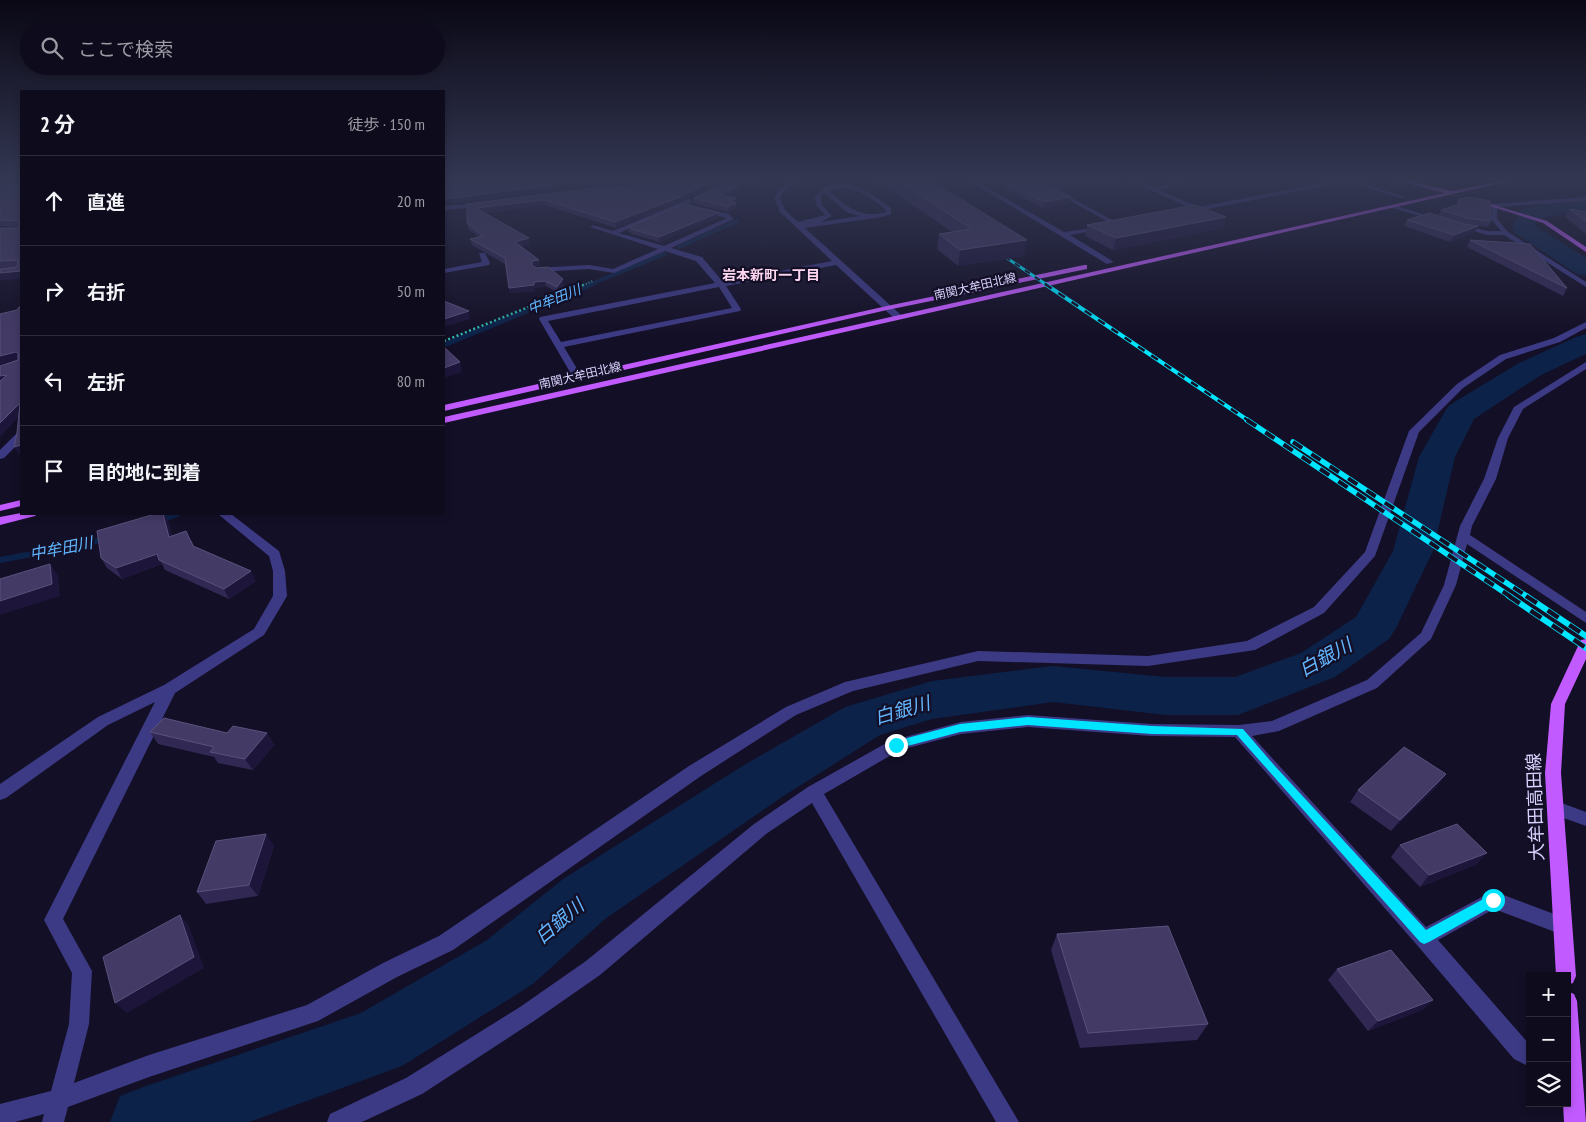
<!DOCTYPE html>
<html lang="ja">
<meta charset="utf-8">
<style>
:root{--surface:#0e0b1c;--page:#1c1929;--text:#f1f3f6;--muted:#9b9ba3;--line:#2e2b3b}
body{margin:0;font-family:"PT Sans Narrow","Noto Sans JP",sans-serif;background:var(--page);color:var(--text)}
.controls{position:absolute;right:15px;bottom:15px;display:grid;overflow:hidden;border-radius:0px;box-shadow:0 2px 8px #0003}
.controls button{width:45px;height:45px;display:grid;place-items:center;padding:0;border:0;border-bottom:1px solid var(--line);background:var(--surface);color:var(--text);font:25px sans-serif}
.stop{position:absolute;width:15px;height:15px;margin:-11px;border:4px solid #00e5ff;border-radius:50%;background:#fff}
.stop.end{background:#00e5ff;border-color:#fff;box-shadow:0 1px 5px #0008}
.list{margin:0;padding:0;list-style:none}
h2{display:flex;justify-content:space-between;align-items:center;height:65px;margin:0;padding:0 20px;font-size:21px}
h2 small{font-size:16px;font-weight:400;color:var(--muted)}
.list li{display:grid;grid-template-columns:32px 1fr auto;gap:15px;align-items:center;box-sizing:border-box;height:90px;padding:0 20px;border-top:1px solid var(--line)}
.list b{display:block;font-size:19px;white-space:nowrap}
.list em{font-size:16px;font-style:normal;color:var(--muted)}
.icon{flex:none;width:28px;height:28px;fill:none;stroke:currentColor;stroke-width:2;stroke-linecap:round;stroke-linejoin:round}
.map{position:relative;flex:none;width:1586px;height:1122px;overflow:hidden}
.search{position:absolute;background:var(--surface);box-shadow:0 2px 8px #0003;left:20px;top:20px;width:425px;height:55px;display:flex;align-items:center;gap:12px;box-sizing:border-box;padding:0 18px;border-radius:28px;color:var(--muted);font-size:19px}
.panel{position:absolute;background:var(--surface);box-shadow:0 2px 8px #0003;left:20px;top:90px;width:425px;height:425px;border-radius:0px}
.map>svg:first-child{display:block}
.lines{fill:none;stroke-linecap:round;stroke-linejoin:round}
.stream-far2{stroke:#0c2248;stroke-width:4}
.stream-far1{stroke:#0c2248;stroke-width:5}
.stream{stroke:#0c2248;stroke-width:6}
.river{fill:#0c2248;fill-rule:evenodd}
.path-far1{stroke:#2fb8b0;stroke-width:2;stroke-dasharray:1 2;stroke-linecap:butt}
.path{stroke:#2fb8b0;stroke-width:2.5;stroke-dasharray:2 2.5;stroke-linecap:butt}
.minor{fill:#3d3a85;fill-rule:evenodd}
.major{fill:#c25bff;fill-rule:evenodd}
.rail-far3-casing{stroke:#00e5ff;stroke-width:3}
.rail-far2-casing{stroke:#00e5ff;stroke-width:4}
.rail-far1-casing{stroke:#00e5ff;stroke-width:5.5}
.rail-casing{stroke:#00e5ff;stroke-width:6}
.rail-far3{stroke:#130f26;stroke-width:2;stroke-dasharray:6;stroke-linecap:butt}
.rail-far2{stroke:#130f26;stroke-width:2.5;stroke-dasharray:8;stroke-linecap:butt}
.rail-far1{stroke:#130f26;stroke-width:4;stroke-dasharray:11;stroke-linecap:butt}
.rail{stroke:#130f26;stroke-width:4.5;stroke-dasharray:13;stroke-linecap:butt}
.wall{fill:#312854}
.shaded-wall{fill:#1d163a}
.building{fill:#433a66;stroke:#5a527e}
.route{fill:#00e5ff}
.labels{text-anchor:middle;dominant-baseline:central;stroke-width:4.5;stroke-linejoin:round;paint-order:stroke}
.far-street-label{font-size:12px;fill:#d9d4ff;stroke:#130f26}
.far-neighbourhood-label{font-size:14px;font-weight:bold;fill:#ffd6f0;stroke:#130f26}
.far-water-label{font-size:14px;font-style:italic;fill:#62b6ff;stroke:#130f26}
.water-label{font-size:16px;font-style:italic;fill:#62b6ff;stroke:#130f26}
.near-street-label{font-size:18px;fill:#d9d4ff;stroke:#130f26}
.near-water-label{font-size:19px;font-style:italic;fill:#62b6ff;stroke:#130f26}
</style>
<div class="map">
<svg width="1586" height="1122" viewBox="0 0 1586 1122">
<rect width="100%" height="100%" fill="#130f26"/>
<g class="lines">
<g class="stream-far2">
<polyline points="679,247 737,221"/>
<polyline points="589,285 664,254"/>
</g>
<polyline class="stream-far1" points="444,345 592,284"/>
<g class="stream">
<polyline points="159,521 177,514"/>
<polyline points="0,560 90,543 106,538"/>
</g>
<g class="river">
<polygon points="1586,199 1586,211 1537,219 1535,226 1586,258 1586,276 1577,274 1515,233 1512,228 1520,209 1570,200"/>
<polygon points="1586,334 1586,354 1541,375 1474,419 1455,457 1433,551 1396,628 1389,639 1335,677 1238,715 1165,715 1053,702 932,719 880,735 782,797 605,919 533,984 402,1066 249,1122 110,1122 120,1096 146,1086 361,1013 487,940 563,879 744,765 845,707 932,681 1053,666 1165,677 1235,677 1301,653 1356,617 1393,551 1419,457 1448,406 1519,363 1576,337"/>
</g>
<polyline class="path-far1" points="583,285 593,281"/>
<polyline class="path" points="444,341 586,284"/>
<g class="minor">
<path d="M794,180H800L784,191L780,198L785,210L798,222L825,215L816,205L815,197C834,168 871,192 891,208V214L882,217L805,228L901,315V319H895L836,265L726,286L741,309L740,311L564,347L582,377L580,379H574L539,319L540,317L715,283L696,261L665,251L614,273L589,269L538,272L534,270L535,268L589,265L613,269L658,249L590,227L593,225L613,231L689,199L692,201L687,204L729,214L734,219L671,248L702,257L723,282L832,261L780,212L774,198L780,189ZM842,188C860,189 872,199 886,210V212C860,219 848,207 829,191ZM824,193L848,213L860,216L821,222L832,216L822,205L821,197ZM681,207L727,218L664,246L619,233ZM719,287L732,308L561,342L548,321Z"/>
<polygon points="968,180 974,180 1064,232 1103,227 1103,229 1070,235 1114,262 1107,264"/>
<polygon points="1032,180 1039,180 1121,225 1116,226"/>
<path d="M1129,180C1138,179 1143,185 1152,187C1162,189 1170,180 1180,180L1170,187L1159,190L1198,207L1338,180H1352L1406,197L1401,198L1346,182L1187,213L1185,212V210L1190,208Z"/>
<polygon points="1586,197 1586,201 1497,207 1497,219 1508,232 1586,282 1586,287 1504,235 1487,235 1457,226 1460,224 1487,231 1501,231 1491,219 1492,204"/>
<polygon points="486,203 486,205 484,206 444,210 444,206"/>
<polygon points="1393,206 1397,206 1441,220 1436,221 1393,208"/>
<polygon points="479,253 485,253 490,263 489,265 444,273 444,269 482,262"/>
<polygon points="1586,322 1586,328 1560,342 1506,359 1463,388 1419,432 1375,556 1324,613 1255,650 1148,666 978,661 853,691 796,715 701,776 453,950 397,977 318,1021 149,1077 68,1107 64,1122 42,1122 44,1114 15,1122 0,1122 0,1104 51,1091 69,1024 72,973 44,920 155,702 108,725 6,798 0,800 0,784 98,717 164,685 254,629 273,596 273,571 269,556 218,514 231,514 279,551 285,571 287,596 264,635 175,693 63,919 92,971 89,1024 74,1083 149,1055 307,1005 383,963 439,936 689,766 786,707 845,682 978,651 1148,656 1247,641 1314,607 1365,552 1409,431 1457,384 1500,355 1554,338"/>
<polygon points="1586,362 1586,369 1523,409 1508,438 1496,479 1472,526 1470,535 1586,612 1586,623 1467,544 1456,585 1431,639 1377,688 1279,731 1252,736 1426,927 1493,891 1570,920 1572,926 1570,932 1563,935 1494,909 1438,940 1530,1045 1530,1067 1514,1059 1417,945 1235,737 1151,736 1028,727 961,734 900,750 824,794 1019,1122 996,1122 812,803 766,834 600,975 534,1021 422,1094 362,1122 327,1122 330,1114 406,1078 520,1007 586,961 754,824 808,787 890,741 961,722 1028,715 1151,724 1239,725 1272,721 1367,680 1421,633 1444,585 1460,526 1484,479 1498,438 1514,407"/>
<polygon points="21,432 21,441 4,458 0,459 0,450 17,433"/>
<polygon points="1556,801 1586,812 1586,826 1550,813 1548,808 1550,803"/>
</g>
<g class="major">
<polygon points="1395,180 1404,180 1453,191 1506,180 1515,180 444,423 444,417 1445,193"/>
<polygon points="1471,198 1547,221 1586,247 1586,252 1543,223 1471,200"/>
<polygon points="1084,265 1087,265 1087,269 887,310 444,411 444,405 887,306"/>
<polygon points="21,500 21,506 0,511 0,505"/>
<polygon points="21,513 37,514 35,516 0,525 0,517"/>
<polygon points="1586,639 1586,659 1565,704 1561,773 1576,976 1573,983 1567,985 1567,976 1556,976 1545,773 1551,704 1579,644 1581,640"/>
<polygon points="1567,991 1574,994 1577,1001 1586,1122 1564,1122 1563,1103 1567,1103"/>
</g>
<defs>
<polyline id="rail-far3" points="995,250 1047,285"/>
<polyline id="rail-far2" points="1045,284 1249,421"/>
<g id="rail-far1">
<polyline points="1247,420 1511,597"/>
<polyline points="1293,442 1528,597"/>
</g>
<g id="rail">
<polyline points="1509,596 1586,648"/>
<polyline points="1526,596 1586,636"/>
</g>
</defs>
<use href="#rail-far3" class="rail-far3-casing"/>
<use href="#rail-far2" class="rail-far2-casing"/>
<use href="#rail-far1" class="rail-far1-casing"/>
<use href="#rail" class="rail-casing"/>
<use href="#rail-far3" class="rail-far3"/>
<use href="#rail-far2" class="rail-far2"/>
<use href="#rail-far1" class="rail-far1"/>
<use href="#rail" class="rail"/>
</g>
<g class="wall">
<polygon points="21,180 21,279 17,267 0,268 0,228 17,228 18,227 0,226 0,184"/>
<polygon points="444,180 641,180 627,184 595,185 444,204"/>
<polygon points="646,180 723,180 680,202 616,228 545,205 483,213 530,244 521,246 540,266 534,267 564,285 558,293 546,286 535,288 535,291 510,293 505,264 472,245 470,239 479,237 468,229 467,223 467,204 627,187"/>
<polygon points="729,180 759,180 728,196 736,198 737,203 736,203 736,208 728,212 694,203 694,198"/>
<polygon points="876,180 930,180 1024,256 958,266 937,249 939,234 952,232"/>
<polygon points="989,180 1038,180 1070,203 1043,208 989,181"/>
<polygon points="1042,180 1117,180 1116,182 1062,190"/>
<polygon points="1459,199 1491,221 1488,227 1478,226 1474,233 1450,242 1404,226 1407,220 1438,216 1441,210 1457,205"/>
<polygon points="1570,209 1586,212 1586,234 1565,217"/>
<polygon points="718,218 660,242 631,234 631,232 628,232 628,227"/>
<polygon points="1087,225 1223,228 1113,250 1085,236"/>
<polygon points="1470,240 1567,288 1563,296 1467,247"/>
<polygon points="155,514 164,514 168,521 172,536 192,541 194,546 256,581 229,599 165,570 162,564 122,579 107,568 101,558"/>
<polygon points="150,732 267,733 274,745 253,770 218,763 214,757 158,744"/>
<polygon points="1446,774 1437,786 1391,831 1350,802 1358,790"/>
<polygon points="1400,845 1477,864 1420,887 1391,857"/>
<polygon points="274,846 258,896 206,904 197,892"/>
<polygon points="1057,934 1208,1024 1197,1040 1080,1048 1051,950"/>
<polygon points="1337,969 1433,1000 1422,1010 1368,1031 1328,980"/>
</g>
<g class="shaded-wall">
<polygon points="0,180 6,180 0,183"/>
<polygon points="594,180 595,185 444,204 444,199"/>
<polygon points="626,180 641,180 627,184"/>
<polygon points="713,180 723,180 680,202 616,228 615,222"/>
<polygon points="750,180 759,180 721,200 721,195"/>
<polygon points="1096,180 1117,180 1116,182 1062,190 1063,185"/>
<polygon points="1071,197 1070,203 1043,208 1044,202"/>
<polygon points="736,198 736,208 728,212 728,207 730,201"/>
<polygon points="544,200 545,205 477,213 476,208"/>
<polygon points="718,213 718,218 660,242 659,237"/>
<polygon points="1226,217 1223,228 1113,250 1116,238"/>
<polygon points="1478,226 1474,233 1450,242 1454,235"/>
<polygon points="529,238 530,244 516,247 515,242"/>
<polygon points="1027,240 1024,256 958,266 960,250"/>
<polygon points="539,260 540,266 533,267 532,266 532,261"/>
<polygon points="21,271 21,279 0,280 0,273"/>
<polygon points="563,279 564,285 558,293 557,287"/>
<polygon points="545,281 546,286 535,288 535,291 510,293 509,288 534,282"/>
<polygon points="469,311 470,319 444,327 444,319"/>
<polygon points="16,352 20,359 0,365 0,356"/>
<polygon points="460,362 462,372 444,378 444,368"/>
<polygon points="7,375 0,386 0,376"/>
<polygon points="20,403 21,415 0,437 0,423"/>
<polygon points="21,445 21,454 19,455 14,447"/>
<polygon points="163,514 168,521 175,547 169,537"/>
<polygon points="157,554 162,564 122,579 116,568"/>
<polygon points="50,564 58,575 60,596 0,615 0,601"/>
<polygon points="251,571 256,581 229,599 224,589"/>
<polygon points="267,733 274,745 253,770 245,759"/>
<polygon points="1446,774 1437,786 1391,831 1400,820"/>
<polygon points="266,834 274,846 258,896 249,885"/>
<polygon points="1487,853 1477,864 1420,887 1429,875"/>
<polygon points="180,915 189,926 204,968 127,1013 115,1003"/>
<polygon points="1433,1000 1422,1010 1368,1031 1378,1021"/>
</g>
<g class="building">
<polygon points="7,180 21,180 21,271 0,273 0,269 17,267 18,260 0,261 0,228 17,228 19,227 19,221 0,220 0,184"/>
<polygon points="444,180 617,180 594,180 444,199"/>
<polygon points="646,180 713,180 680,197 615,222 544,200 476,208 529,238 515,242 539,260 532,261 532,266 537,268 548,267 563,279 557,287 545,281 534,282 534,285 509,288 505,258 470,239 483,236 467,223 467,204 594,188 627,187"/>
<polygon points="729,180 750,180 721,195 736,198 730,201 736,203 728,207 694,198"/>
<polygon points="897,180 930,180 1027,240 960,250 939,234 972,229"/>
<polygon points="997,180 1038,180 1071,197 1044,202"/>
<polygon points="1053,180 1096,180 1063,185"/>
<polygon points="1469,197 1490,201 1491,221 1467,218 1441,210 1459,204 1459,199"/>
<polygon points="684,204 718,213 659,237 631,229 632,228 628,227"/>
<polygon points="1195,205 1226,217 1116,238 1087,225"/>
<polygon points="1570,209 1586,212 1586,222"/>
<polygon points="1429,213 1464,224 1478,226 1454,235 1407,220"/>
<polygon points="1470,240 1530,244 1567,288"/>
<polygon points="444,301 469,311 444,319"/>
<polygon points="19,307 21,307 21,445 14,447 17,433 20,403 0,423 0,381 7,375 0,376 0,366 18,360 18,353 16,352 0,356 0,314 17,310"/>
<polygon points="444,347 460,362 444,368"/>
<polygon points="155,514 163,514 169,537 186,531 193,546 251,571 224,589 159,560 157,554 116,568 101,558 97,531"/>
<polygon points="50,564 52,584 0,601 0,579"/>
<polygon points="164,718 227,733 233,726 267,733 245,759 210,752 214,747 150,732"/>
<polygon points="1404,747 1446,774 1400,820 1358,790"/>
<polygon points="1457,824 1487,853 1429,875 1400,845"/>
<polygon points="266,834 249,885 197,892 216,841"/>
<polygon points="180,915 194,957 115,1003 103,957"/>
<polygon points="1168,926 1208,1024 1088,1033 1057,934"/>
<polygon points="1391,950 1433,1000 1378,1021 1337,969"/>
</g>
<linearGradient id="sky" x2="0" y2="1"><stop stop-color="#0a0815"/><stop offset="0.53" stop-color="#333752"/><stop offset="1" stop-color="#333752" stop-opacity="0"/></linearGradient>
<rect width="1586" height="337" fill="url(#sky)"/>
<polygon class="route" points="1028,717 1152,726 1243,729 1274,765 1426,930 1489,896 1493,895 1497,896 1499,900 1497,904 1429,942 1424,944 1420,942 1237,735 1152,734 1028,725 960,732 896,749 891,745 896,741 960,724"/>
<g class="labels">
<g class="far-street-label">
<text transform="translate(975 286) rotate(-13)">南関大牟田北線</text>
<text transform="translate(580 375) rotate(-13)">南関大牟田北線</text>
</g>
<g class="far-neighbourhood-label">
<text x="771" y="275">岩本新町一丁目</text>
</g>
<g class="far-water-label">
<text transform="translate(554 299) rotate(-22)">中牟田川</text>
</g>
<g class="water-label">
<text transform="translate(61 548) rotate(-11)">中牟田川</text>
</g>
<g class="near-street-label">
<text transform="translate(1535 807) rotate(-92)">大牟田高田線</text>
</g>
<g class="near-water-label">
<text transform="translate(1325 657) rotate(-29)">白銀川</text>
<text transform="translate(902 710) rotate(-16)">白銀川</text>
<text transform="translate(559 921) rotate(-40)">白銀川</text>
</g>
</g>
</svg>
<div class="controls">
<button>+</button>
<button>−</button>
<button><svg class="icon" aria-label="layers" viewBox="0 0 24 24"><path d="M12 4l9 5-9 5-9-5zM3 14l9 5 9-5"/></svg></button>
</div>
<div class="stop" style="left:1493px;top:900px"></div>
<div class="stop end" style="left:896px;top:745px"></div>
<div class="search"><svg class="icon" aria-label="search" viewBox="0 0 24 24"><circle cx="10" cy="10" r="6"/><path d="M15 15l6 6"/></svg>ここで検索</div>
<section class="panel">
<h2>2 分<small>徒歩 · 150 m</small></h2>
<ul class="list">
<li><svg class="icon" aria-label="ahead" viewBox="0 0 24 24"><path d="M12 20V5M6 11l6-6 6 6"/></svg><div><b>直進</b></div><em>20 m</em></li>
<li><svg class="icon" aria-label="right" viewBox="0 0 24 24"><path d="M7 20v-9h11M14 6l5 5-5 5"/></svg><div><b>右折</b></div><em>50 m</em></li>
<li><svg class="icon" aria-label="left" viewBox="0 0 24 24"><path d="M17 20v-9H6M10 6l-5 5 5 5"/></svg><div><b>左折</b></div><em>80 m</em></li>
<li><svg class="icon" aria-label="arrive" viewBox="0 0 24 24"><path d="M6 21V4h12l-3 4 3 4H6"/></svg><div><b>目的地に到着</b></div></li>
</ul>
</section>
</div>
